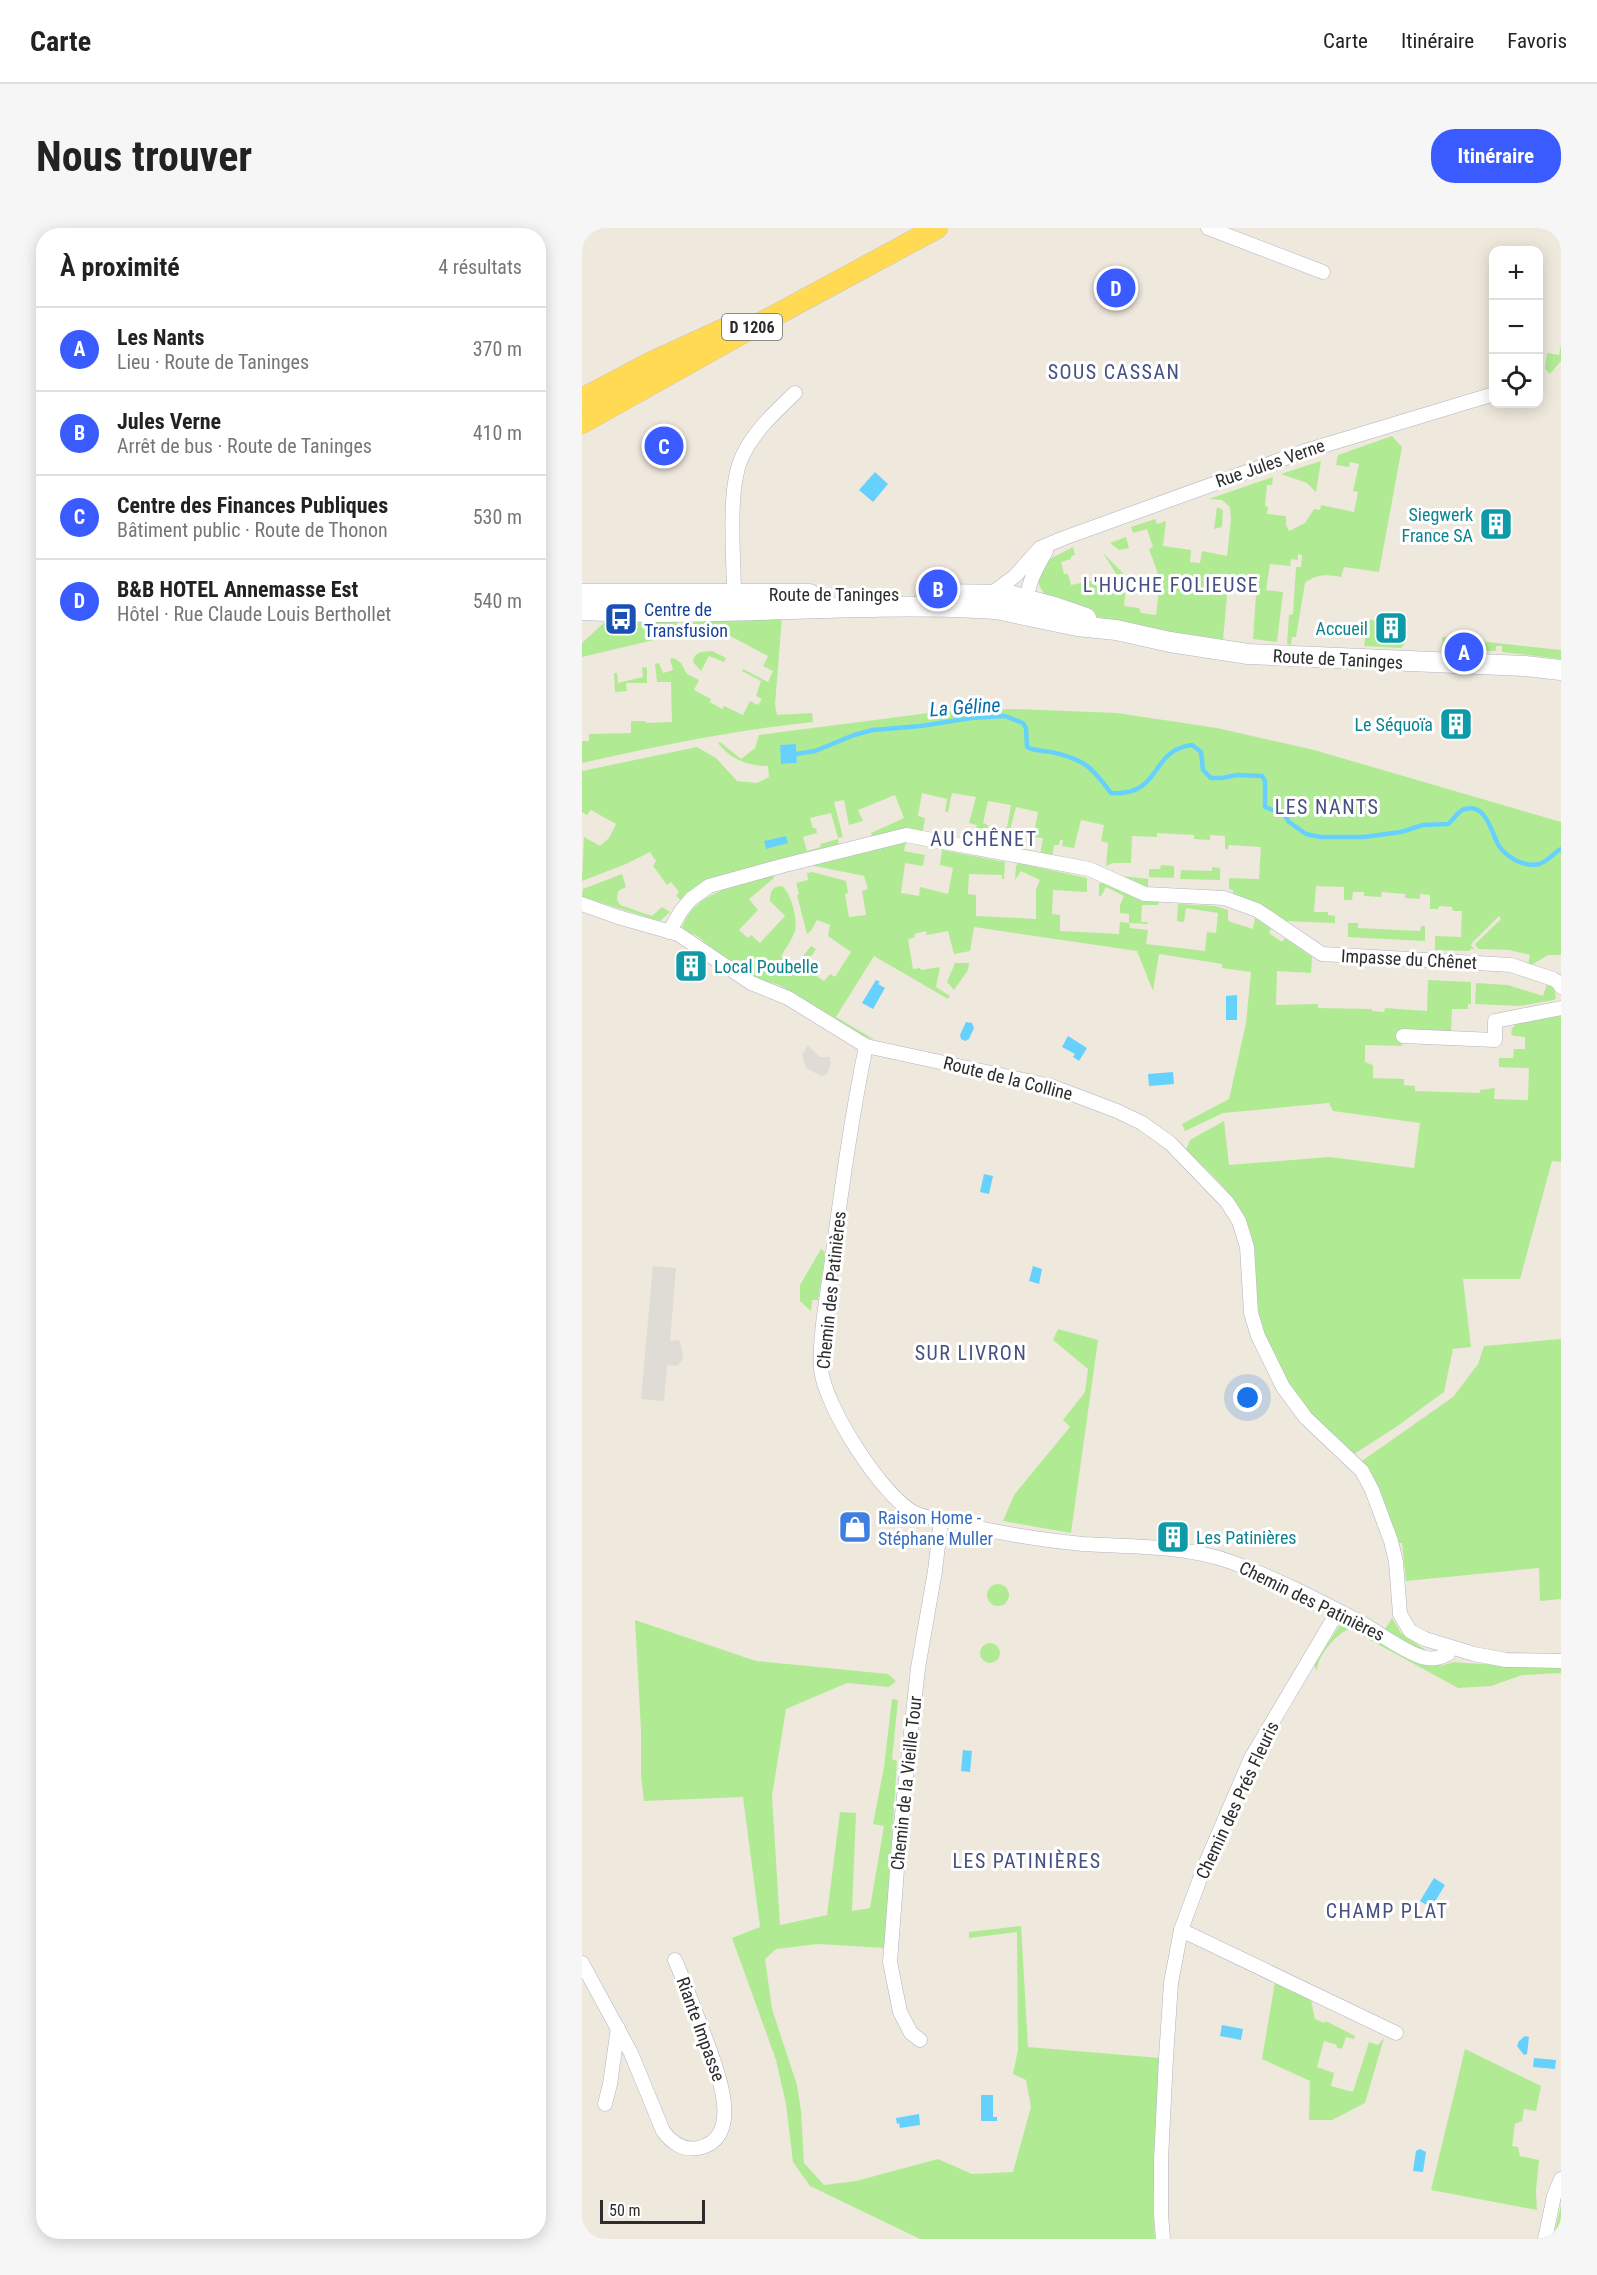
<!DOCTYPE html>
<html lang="fr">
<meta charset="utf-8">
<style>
:root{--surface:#fff;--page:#f6f6f6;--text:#222;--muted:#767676;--line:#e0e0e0;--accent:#3a5bff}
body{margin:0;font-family:"Roboto Condensed",sans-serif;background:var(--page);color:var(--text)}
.controls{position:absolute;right:18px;top:18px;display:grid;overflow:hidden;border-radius:12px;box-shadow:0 3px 15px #0003}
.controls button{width:54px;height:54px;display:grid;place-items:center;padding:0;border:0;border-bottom:2px solid var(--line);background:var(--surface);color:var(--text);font:30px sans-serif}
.scale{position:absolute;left:18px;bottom:15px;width:105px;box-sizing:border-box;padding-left:6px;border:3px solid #2c2c2c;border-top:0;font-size:16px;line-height:21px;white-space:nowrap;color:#2c2c2c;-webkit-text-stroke:4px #fff;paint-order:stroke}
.you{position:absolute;left:666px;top:1170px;width:21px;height:21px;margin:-15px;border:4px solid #fff;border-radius:50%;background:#1a73e8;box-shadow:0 0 0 9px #1a73e833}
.badge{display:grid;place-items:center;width:39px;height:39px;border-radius:50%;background:var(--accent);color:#fff;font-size:20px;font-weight:700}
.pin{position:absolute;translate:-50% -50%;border:3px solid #fff;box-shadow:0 2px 6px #0006}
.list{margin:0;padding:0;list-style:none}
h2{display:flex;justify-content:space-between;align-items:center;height:78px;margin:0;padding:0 24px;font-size:26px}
h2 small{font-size:20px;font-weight:400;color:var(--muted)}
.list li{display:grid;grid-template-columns:39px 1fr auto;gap:18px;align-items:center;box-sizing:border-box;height:84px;padding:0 24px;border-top:2px solid var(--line)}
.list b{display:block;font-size:22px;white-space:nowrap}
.list p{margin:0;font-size:20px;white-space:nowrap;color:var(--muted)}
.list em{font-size:20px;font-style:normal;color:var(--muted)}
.icon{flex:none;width:33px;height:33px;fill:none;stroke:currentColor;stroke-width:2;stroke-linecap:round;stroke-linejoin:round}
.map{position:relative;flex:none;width:979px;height:2011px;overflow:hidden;border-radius:24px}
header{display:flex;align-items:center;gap:36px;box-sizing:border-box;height:84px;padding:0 30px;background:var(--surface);border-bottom:2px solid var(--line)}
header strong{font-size:28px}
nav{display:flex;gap:33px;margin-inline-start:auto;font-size:21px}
.intro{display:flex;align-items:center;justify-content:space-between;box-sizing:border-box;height:144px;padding:0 36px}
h1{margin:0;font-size:42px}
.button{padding:15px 27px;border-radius:24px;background:var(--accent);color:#fff;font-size:21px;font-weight:700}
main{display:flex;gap:36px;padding:0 36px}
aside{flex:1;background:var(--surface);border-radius:24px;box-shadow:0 3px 15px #0003}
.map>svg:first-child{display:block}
.green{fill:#b0eb94;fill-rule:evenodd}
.plaza{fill:#dfdbd5}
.water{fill:#66d1fc}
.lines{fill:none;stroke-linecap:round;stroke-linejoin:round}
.stream{stroke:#66d1fc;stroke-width:4.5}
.street-casing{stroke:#b1b3c1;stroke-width:15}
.secondary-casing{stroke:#b1b3c1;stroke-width:21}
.primary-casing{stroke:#c8c8c8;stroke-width:22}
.street{stroke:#fff;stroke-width:14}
.secondary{stroke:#fff;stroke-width:20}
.primary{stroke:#ffda52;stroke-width:21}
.labels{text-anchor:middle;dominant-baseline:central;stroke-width:6;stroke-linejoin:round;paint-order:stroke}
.shield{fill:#fff;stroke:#6b6b6b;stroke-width:1.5}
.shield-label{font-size:16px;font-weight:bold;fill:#2c2c2c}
.street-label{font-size:18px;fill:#2c2c2c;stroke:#fff}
.culture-label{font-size:18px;fill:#0d838f;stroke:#fff;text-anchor:end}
.transit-label{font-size:18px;fill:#164399;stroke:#fff;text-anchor:start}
.shop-label{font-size:18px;fill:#366cbe;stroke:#fff;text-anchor:start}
.neighbourhood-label{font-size:20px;letter-spacing:1.5px;fill:#475082;stroke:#fff}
.water-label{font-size:20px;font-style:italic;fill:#006dac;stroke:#fff}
</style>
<header>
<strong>Carte</strong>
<nav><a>Carte</a><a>Itinéraire</a><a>Favoris</a></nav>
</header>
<div class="intro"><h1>Nous trouver</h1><a class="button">Itinéraire</a></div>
<main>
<aside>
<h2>À proximité<small>4 résultats</small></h2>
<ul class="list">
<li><span class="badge">A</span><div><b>Les Nants</b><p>Lieu · Route de Taninges</p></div><em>370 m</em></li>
<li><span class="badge">B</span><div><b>Jules Verne</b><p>Arrêt de bus · Route de Taninges</p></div><em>410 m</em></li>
<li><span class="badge">C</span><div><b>Centre des Finances Publiques</b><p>Bâtiment public · Route de Thonon</p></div><em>530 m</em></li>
<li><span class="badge">D</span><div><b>B&amp;B HOTEL Annemasse Est</b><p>Hôtel · Rue Claude Louis Berthollet</p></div><em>540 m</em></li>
</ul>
</aside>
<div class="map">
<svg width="979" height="2011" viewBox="0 0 979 2011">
<rect width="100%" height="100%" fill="#efe8dd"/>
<g class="green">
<polygon points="979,117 979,133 968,146 963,141 965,125 977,127"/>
<path d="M810,208L820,219L797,344L762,339L759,349C745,346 734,346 723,355L714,409H710L709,417L705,416L707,387L711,386L714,339H719L720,327L716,326V332L709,331L708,338L688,336L684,362L701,364L695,414L671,411L675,350L647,347L641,412L639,413L539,395L497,384L463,367L457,357L456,351L466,332L491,319L493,327L489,328V331L479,334L482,346H486L489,357L513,352L516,364L536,358L533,344L521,325L545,349L542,378L557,380L559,385L574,387L578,351L567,321L571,319L565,301L551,305L549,299L573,291L575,296L584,293L581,318L609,322L608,334L618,335L620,323L645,328L649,291L648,279L640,272L627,271L691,249L690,257H685L683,278L686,279L685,286L704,288V297L707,303L723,295L732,281L738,282L739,277L772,284L776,264L771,263L777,236L768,234L767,239L754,237L756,227Z"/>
<polygon points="739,233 734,264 725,255 699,246"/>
<polygon points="635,279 641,282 640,299 632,301"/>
<polygon points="544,309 547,320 537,322 528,315"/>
<path d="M200,389L193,476L195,487L230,485L231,494C153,502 76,518 0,535V513H7V506L49,505V493H63L64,495L90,494L89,454H75L73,436L77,435L81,445L91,442L88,431L92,430L99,435L105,446L117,452L112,462L129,471L128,474L140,481L142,478L161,487L168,473L176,477L180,471L174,468L179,453L160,443L161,441L186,454L191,443L181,438L186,428L137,402H112V407L108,408L99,396L103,395V398L111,397V392Z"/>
<polygon points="27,390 98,392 95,395 95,400 105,408 89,409 87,406 80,410 0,429 0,415"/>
<polygon points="786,391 798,394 797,409 820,411 823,415 819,420 782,418"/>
<polygon points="860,409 979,422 979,431 920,424 920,418 914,418 914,423 861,421"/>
<path d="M130,423L144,430L142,434L127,428L119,443L111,434C112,423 121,424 130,423Z"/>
<polygon points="60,439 65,440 65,455 44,455 45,463 33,464 32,445 35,445 36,455 61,449"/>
<path d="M431,481L535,485L635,500L732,522L979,594V727H966L948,738L946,737L948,727L927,722L896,721L893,716L919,691L917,688L889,716L890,719L893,721H888V723L853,722V708L879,709L880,683H871L870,679L857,678L856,681H848V667L838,666V671L823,670V666L800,664L799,669L782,668V664H771L770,672H762V659L734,658L732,684H746V687L753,688V695L702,693L677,676L651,665V662L647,661V650L677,651L679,619L647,617L646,621H643V608L628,607V612L612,611V607L575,605V609L550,608L549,635H531L524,638L526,615L519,613L522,597L499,592L492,620L480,618L481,612H478L477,617H472L470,629L458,627L461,610L451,609L456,584L434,579L427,606L424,605L429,577L406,573L401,595L406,597V601L408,602L405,616L391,614L395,597L387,595L394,569L370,565L366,584H363L365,571L340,565L336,588L343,590L341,603L325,601L290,609L289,605L322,590L313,567L276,582L281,593L267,597L262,572L252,574L261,609L256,610L249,585L228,590L231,600H234L235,605L221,609L225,623L239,619L238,616L256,611L257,618L122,655L104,665L99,672L94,668L97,664L89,654L85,657L71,638L74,633L68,624L44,636L0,653L2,609L18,618L27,610L34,596L9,582L5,587L0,584V543L115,519L134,530L155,553L175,555L187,549L186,538C166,538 148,531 136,515L138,514L159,531L173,520L177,507L355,484ZM214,516L215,535L199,536Z"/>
<path d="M324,614L322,623L343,627L341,638L323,635L319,665L337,668L338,659L366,666L371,640L358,637L360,622L423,634L422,651H420V647L387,646L386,666L394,667V688L454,691V661L458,652L439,643L433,652L434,638L436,635L505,650V664L471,662L470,686L478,687V703L537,706L538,694L547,695V686L538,685V677L542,668L524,659L519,668H517V656L520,654L560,673L577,674L576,677H560L559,694H566L565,696L547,695L548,700L566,702L564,716L623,723L625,704L634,705L636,685L604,680L602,694L595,693L596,676L633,678L646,682V693L671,701L673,690L689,701L687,705L700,714L703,710L730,729L729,745L695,743L694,777L736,776V780L790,781V783L802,784L803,780L845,783L846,752L889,754V776H886V781H870L869,806L821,804L820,818L783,817V834L791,837V850L822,851V857L833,858V863L898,865V862L913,860L912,871L946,872L947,840L917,839V830H931L932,821H943V809L932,808L929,806L930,800L936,794L979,785V934L970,933L938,1051H881L889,1119L871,1121L862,1164L814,1199L769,1228C734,1196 698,1153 682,1107C670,1072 678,1036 668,1003C659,971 627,944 604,922L608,912L642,893L647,937L748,929L832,940L838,895L751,883L747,875L641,885L603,903L600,896L647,871L664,795L669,744L640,740V736L577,726L571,763L555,723L392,699L388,723L372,726L366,703L345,707L344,703L332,706L333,709L326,711L331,741L338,740L339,742L358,739L354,759L368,768L366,771L292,728L254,789L293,812L278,807L197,757L181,752L163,744L122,714C117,706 106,707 100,699C114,662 157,657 191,648L192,650L167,671L176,682L157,702L166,710L169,707L178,715L203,688L188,673C188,664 190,658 200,658C209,665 216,691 213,703C210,712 203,721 199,729L215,736L229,718L234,721L225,735L235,743L233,747L242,753L248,746L253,749L269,724L246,708L248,697L235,692L229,703L225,706L215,667L217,666L214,655L226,652L225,645L230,644L264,653L266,665L263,666L267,689L284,687L280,663L286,661L282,648L228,637Z"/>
<polygon points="579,637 592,638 592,650 567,649 567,641 578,641"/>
<polygon points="630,639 638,640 638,652 598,651 599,642 630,643"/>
<polygon points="40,646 44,659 36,663 35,671 38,677 70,688 80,679 88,684 78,693 0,669 1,661"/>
<polygon points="540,648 566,651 566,660"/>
<polygon points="766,695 776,695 776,700 838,703 839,698 843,698 843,713 766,709"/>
<polygon points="373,735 387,735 386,742 372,762 365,754"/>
<polygon points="894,755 926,757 961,768 965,756 972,761 974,770 972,772 938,778 893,776"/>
<polygon points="239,1021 242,1023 243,1028 236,1072 230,1072 229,1083 218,1073 218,1057"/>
<polygon points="476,1101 516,1112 489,1305 421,1293 432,1267 488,1199 481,1192 503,1164 506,1141 471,1112"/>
<polygon points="979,1111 979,1371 958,1373 957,1340 824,1353 820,1315 815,1315 777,1235 871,1169 896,1136 902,1118"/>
<circle cx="416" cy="1367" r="11"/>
<polygon points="810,1390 819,1405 845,1423 835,1420 803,1401"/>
<polygon points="53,1392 174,1433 306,1446 314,1453 307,1459 265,1455 204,1481 190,1568 198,1697 245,1687 258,1584 274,1585 270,1683 288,1680 302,1598 291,1596 302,1539 310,1471 316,1472 310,1531 315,1533 303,1720 236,1716 194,1721 183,1731 190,1781 215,1857 219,1883 222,1935 242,1957 274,1953 356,1931 390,1946 431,1944 449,1879 444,1852 431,1846 436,1822 435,1704 387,1710 387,1704 439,1698 446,1819 578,1830 571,1979 573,2011 338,2011 228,1958 211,1934 204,1876 194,1832 150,1710 178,1699 161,1569 62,1573 59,1547 59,1502"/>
<path d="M768,1394L856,1434L858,1438L872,1434L884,1435L979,1440V1445L940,1447L909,1458L876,1460L768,1401C755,1404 734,1430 735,1443L732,1437L759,1395Z"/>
<circle cx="408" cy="1425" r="10"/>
<polygon points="693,1754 729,1772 733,1791 742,1795 744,1793 773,1808 772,1811 764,1809 760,1821 754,1819 755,1817 742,1813 735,1839 752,1845 749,1858 771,1864 787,1814 796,1817 802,1810 783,1875 750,1892 727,1892 728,1853 680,1831"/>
<polygon points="883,1821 959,1858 954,1883 942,1881 940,1893 933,1896 930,1918 936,1919 938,1928 957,1932 954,1963 955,1982 849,1962"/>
<polygon points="979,1977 979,2011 971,2011"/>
</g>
<g class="plaza">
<polygon points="226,817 238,829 247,829 249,836 245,846 239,848 224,840 220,827"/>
<polygon points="71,1038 94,1040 88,1113 97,1112 101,1125 100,1132 95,1138 85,1137 82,1173 59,1171"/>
</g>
<g class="water">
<polygon points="293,244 306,256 291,274 277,262"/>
<polygon points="214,516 215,535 199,536 198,517"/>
<polygon points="204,608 206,615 184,621 182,613"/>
<polygon points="294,752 298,754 296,756 303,760 291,781 280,775"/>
<polygon points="655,767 655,792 644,792 644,768"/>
<polygon points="384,794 390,795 392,800 387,811 383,813 379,811 378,807"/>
<polygon points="486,808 505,820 497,833 491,829 493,826 480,819"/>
<polygon points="591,844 592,856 567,858 566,846"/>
<polygon points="402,946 411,948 407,966 398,964"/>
<polygon points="451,1038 460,1041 457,1056 447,1053"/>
<polygon points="381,1522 390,1523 388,1544 379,1543"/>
<polygon points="852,1650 863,1657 849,1680 838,1673"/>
<polygon points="640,1797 661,1801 659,1812 638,1808"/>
<polygon points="943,1808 947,1809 945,1826 942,1827 935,1818 937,1813"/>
<polygon points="952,1830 974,1832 973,1841 951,1839"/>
<polygon points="399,1867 411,1867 411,1889 415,1889 415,1893 399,1893"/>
<polygon points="337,1886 338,1897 318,1900 317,1895 315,1896 314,1890"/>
<polygon points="838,1921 844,1924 841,1944 831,1943 834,1923"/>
</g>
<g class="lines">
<path class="stream" d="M214,526L233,523L272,507L291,502L339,498L389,490L423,488L441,495L444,500L445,519C454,524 463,522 473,525C504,532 511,541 529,565C581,568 567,522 610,517L619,524L621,542L629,550H640L655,547L680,548L683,553V579L702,586L707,594L724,606L738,609H782L819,604L841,597L866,596C872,592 875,583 883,581C905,575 909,605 917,618C922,625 927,629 935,633C942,636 949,638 957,636C968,632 970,626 979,621"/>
<defs>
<g id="street">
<polyline points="626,0 741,44"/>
<polyline points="409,366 433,348 458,320 482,310 720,224 912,166"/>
<path d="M152,367C152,330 145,260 160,229C172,203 193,184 213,165"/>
<path d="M437,375L444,372C448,350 454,341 464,323"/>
<polyline points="0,676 36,689 96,706 169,755 206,770 284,818 469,858 535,883 560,895 588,915 645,974 657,993 665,1019 669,1085 676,1108 701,1159 724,1190 780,1243 790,1262 809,1313 814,1334 818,1386 828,1403 843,1411 892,1426 924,1432 979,1433"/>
<polyline points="87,704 99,683 109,671 127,658 203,637 324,607 507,641 563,666 642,670 675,682 740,726 929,737 971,751 976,754 979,759"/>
<polyline points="821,808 913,812 913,793 979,780"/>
<path d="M284,818C269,891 259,965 249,1039C245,1068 237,1112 239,1140C241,1176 301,1270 333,1285C344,1290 358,1292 369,1294C412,1304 457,1312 501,1316C550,1319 602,1317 649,1334C694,1350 738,1373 780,1395C799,1406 819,1422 840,1429C849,1432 858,1430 866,1426L868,1420"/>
<polyline points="599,1702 814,1805"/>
<path d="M0,1735L49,1825L81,1903C89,1914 101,1923 116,1920C167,1910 130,1829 120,1801C111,1778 103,1755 93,1732"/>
<polyline points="338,1812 329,1805 318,1784 308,1734 317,1615 336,1440 353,1343 359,1292"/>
<polyline points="23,1876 28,1856 36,1800"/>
<polyline points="581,2011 579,1986 579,1932 584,1830 589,1755 599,1702 623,1637 669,1530 756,1383"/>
<polyline points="963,2011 972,1968 979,1951"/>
</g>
<g id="secondary">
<polyline points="0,366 228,366"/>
<polyline points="354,366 427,367 472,379 504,390"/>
<path d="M0,382C131,389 263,374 395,380L414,381L495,398L534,402L588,414L666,426L943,438L979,442"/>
</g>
<g id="primary">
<polyline points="0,171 70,134 142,101"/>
<polyline points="0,195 166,102 355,0"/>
</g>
</defs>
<use href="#street" class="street-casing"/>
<use href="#secondary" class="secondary-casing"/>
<use href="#primary" class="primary-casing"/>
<use href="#street" class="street"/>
<use href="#secondary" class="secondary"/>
<use href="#primary" class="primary"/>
</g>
<defs>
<symbol id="building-square" viewBox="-11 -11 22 22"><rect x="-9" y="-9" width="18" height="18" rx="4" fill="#0f9aa8" stroke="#fff"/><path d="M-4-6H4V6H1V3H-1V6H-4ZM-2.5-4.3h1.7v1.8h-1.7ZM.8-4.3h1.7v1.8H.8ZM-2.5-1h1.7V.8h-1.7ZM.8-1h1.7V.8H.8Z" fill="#fff"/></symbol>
<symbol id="bus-square" viewBox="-11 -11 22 22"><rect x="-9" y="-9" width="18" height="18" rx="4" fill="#1a4fb4" stroke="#fff"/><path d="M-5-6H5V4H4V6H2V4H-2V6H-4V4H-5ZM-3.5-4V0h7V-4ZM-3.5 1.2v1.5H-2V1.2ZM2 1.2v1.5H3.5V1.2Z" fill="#fff"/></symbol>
<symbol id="shop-square" viewBox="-11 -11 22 22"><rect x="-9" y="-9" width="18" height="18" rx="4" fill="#3f7fe0" stroke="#fff"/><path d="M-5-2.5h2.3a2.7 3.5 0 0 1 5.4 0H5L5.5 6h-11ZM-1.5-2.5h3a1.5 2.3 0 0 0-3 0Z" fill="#fff"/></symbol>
</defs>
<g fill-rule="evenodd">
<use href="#building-square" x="895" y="277" width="38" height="38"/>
<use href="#bus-square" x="20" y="372" width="38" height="38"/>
<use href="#building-square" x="790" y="381" width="38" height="38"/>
<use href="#building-square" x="855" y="477" width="38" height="38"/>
<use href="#building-square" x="90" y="719" width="38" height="38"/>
<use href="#shop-square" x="254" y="1280" width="38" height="38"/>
<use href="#building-square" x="572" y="1290" width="38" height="38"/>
</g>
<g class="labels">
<rect class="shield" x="140" y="86" width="60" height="26" rx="4.5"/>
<g class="shield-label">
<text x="170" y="99">D 1206</text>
</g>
<g class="street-label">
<text transform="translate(688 235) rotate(-19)">Rue Jules Verne</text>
<text x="252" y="366">Route de Taninges</text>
<text transform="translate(756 431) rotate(3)">Route de Taninges</text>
<text transform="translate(827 731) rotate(3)">Impasse du Chênet</text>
<text transform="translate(426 850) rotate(14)">Route de la Colline</text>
<text transform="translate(249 1062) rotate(-84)">Chemin des Patinières</text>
<text transform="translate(730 1373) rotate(26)">Chemin des Patinières</text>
<text transform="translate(324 1555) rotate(-84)">Chemin de la Vieille Tour</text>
<text transform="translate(655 1572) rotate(-65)">Chemin des Prés Fleuris</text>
<text transform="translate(119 1801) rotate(70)">Riante Impasse</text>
</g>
<g class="culture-label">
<text x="891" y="286">Siegwerk<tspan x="891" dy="21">France SA</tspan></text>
<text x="786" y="400">Accueil</text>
<text x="851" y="496">Le Séquoïa</text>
<text x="132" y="738" text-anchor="start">Local Poubelle</text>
<text x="614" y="1309" text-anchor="start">Les Patinières</text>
</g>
<g class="transit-label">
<text x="62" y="381">Centre de<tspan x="62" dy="21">Transfusion</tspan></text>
</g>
<g class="shop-label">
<text x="296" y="1289">Raison Home -<tspan x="296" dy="21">Stéphane Muller</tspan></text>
</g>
<g class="neighbourhood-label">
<text x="532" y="144">SOUS CASSAN</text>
<text x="589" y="357">L'HUCHE FOLIEUSE</text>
<text x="745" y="579">LES NANTS</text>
<text x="402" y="611">AU CHÊNET</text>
<text x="389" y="1125">SUR LIVRON</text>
<text x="445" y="1633">LES PATINIÈRES</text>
<text x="805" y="1683">CHAMP PLAT</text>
</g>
<g class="water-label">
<text transform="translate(383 479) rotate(-4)">La Géline</text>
</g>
</g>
</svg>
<div class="controls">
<button>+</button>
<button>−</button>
<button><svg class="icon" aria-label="locate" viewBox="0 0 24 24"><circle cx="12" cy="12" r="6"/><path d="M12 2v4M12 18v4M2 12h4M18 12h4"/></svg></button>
</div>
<div class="scale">50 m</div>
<div class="you"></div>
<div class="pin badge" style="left:882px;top:424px">A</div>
<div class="pin badge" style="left:356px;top:361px">B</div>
<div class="pin badge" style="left:82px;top:218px">C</div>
<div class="pin badge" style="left:534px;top:60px">D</div>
</div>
</main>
